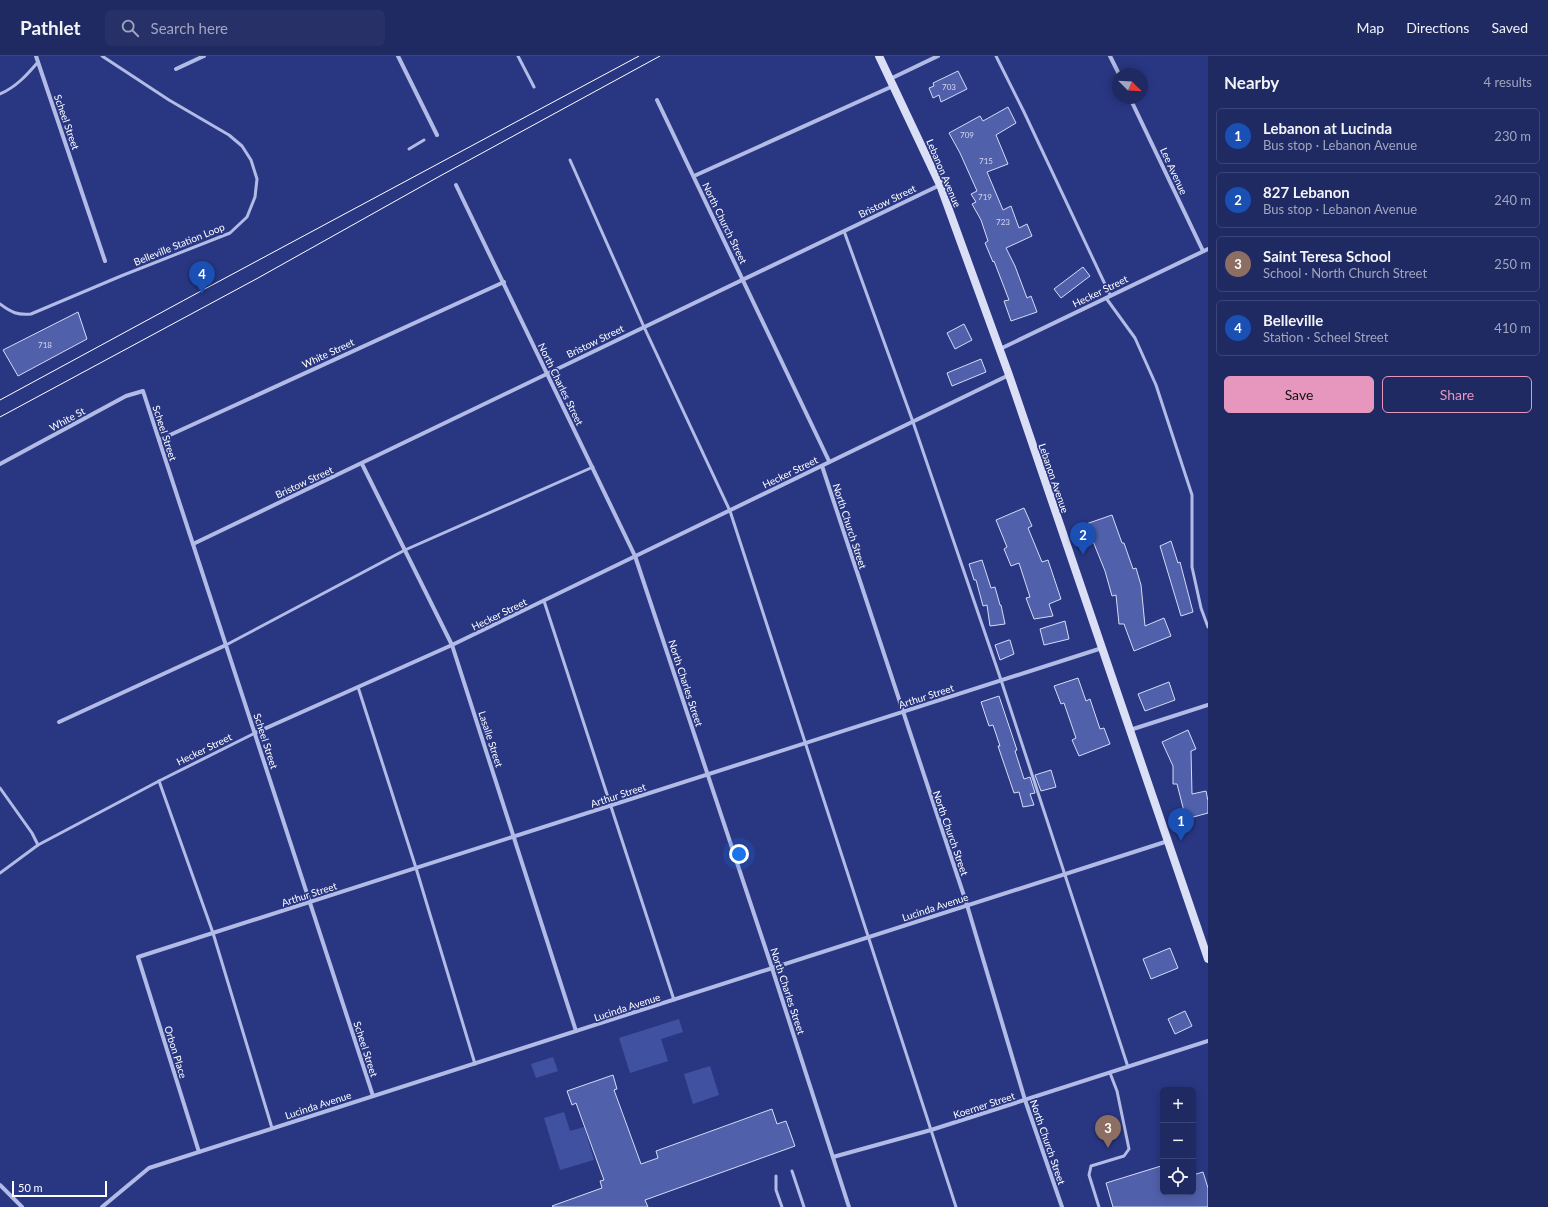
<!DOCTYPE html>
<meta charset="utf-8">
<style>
:root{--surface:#1f2962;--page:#273168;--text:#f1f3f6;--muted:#a1a6be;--line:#3c4577;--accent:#e797bd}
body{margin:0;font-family:Lato,sans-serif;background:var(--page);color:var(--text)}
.controls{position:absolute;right:12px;bottom:12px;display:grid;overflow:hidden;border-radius:6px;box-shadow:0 2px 10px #0003}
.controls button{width:36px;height:36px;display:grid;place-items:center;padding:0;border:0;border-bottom:1px solid var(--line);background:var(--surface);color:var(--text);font:20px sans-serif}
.compass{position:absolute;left:1112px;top:12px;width:36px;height:36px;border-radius:50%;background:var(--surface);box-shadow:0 2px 10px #0003;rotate:114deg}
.scale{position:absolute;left:12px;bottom:10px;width:95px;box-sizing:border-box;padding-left:4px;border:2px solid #fff;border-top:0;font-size:11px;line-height:14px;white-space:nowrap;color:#fff;-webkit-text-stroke:3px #293783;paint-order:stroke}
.you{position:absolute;left:739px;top:798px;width:14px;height:14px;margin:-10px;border:3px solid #fff;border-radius:50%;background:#1a73e8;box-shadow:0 0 0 6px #1a73e833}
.badge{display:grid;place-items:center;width:26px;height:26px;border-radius:50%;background:var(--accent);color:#fff;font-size:13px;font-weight:700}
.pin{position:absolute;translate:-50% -33px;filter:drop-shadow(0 1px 2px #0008)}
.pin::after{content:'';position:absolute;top:21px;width:14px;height:12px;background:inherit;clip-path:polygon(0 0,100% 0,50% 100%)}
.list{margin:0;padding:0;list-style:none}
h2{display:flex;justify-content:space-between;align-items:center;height:52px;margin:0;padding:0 16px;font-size:17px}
h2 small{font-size:13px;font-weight:400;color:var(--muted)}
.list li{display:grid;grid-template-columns:26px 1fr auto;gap:12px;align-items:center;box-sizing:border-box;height:56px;margin:0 8px 8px;padding:0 8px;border:1px solid var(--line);border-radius:6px}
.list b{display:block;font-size:15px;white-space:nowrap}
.list p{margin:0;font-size:13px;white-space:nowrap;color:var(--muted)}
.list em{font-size:13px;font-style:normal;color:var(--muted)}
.actions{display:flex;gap:8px;padding:12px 16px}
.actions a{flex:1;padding:9px 0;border:1px solid var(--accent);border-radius:6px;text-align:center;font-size:14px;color:var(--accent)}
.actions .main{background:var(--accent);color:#111}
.icon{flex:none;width:22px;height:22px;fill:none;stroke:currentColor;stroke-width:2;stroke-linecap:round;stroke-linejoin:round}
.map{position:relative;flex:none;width:1208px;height:1151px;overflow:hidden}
header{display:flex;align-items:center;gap:24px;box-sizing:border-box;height:56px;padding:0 20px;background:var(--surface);border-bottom:1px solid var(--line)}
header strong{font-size:19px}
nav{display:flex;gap:22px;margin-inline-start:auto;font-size:14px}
.search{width:280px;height:36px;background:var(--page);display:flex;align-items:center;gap:10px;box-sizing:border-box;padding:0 14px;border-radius:6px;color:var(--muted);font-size:15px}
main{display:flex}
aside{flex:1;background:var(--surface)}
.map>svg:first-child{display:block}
.green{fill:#4051a1}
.building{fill:#5160ab;stroke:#d5dbf5}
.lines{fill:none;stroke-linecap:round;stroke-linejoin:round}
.service{stroke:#b2bbe6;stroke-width:3}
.minor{stroke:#b2bbe6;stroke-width:4}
.secondary{stroke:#dbdff6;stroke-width:8}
.tram{stroke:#fff;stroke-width:1}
.labels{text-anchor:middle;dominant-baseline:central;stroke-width:3.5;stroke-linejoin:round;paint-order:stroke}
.number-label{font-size:8px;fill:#d4d7ea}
.street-label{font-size:10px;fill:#fff;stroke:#293783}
</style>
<header>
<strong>Pathlet</strong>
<div class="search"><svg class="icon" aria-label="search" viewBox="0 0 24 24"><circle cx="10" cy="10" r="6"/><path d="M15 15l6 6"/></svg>Search here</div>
<nav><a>Map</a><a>Directions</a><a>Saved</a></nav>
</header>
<main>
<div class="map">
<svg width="1208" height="1151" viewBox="0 0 1208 1151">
<rect width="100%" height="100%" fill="#293783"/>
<g class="green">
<polygon points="679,963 683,976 661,983 668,1005 630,1017 619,982"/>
<polygon points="553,1001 558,1015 536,1022 531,1008"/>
<polygon points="710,1010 719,1039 693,1048 684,1018"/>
<polygon points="564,1056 570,1075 584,1071 594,1104 560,1114 544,1062"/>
</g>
<g class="building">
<polygon points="958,15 967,33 941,46 939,39 933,42 929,32 934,30 933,27"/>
<polygon points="1008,51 1016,67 996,79 1008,108 987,116 1003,154 1011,150 1019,172 1027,168 1032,180 1006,192 1015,210 1027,242 1031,240 1037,256 1011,265 1004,245 1009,244 994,205 993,206 985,187 988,185 981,164 972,148 976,146 971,138 977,135 960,97 949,77 980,60 983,65"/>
<polygon points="1083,211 1090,220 1061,242 1054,233"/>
<polygon points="78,256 87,283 18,320 3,294"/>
<polygon points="964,268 972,284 955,293 947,277"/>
<polygon points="981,303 986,316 952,330 947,317"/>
<polygon points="1024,452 1032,470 1028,472 1042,506 1048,504 1061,543 1049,548 1053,560 1034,563 1026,542 1030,541 1019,507 1011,510 1004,493 1007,491 996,464"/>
<polygon points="1112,459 1122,487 1124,487 1133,513 1136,512 1141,529 1145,570 1164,562 1171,580 1134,595 1124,568 1119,568 1116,539 1112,540 1105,515 1086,468"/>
<polygon points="1171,485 1178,507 1180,506 1193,556 1181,560 1160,490"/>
<polygon points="982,504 991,532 995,531 1000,549 1001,549 1005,568 990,570 987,549 983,550 976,524 974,524 969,508"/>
<polygon points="1065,565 1069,583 1044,589 1040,573"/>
<polygon points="1009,584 1010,584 1014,598 1000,604 995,589"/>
<polygon points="1078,622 1086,645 1090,643 1100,673 1104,672 1110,688 1079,700 1072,684 1076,682 1064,647 1061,648 1054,630"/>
<polygon points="1169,626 1175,644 1145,655 1138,638"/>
<polygon points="999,640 1017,694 1015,695 1024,723 1030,721 1035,737 1030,738 1034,749 1023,751 1019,736 1014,737 998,690 1000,690 993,669 989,670 981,646"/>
<polygon points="1188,674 1196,693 1191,695 1192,738 1206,735 1208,745 1208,757 1186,763 1177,728 1173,728 1173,710 1162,686"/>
<polygon points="1051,714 1056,731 1041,735 1035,719"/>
<polygon points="1170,892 1178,912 1151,923 1143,903"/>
<polygon points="1185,955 1192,970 1175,978 1168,963"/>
<polygon points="613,1019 617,1033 614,1034 641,1108 658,1102 656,1095 772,1053 777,1068 786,1065 795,1090 645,1144 648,1151 553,1151 552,1150 602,1132 600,1125 604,1124 576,1047 572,1049 567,1035"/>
<polygon points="1161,1110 1161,1112 1163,1112 1163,1136 1193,1136 1193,1119 1203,1116 1208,1132 1208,1151 1113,1151 1106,1127"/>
</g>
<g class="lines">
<g class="service">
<polyline points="518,0 534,31"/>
<polyline points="996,0 1024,56 1110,239"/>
<path d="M0,38C16,31 27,19 38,6"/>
<polyline points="409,93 424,84"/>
<polyline points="570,104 644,271 730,455 956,1151"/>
<polyline points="844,175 913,366 1001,624 1128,1011"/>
<polyline points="1106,242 1135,282 1156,329 1192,439 1192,511 1201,552 1208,571"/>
<path d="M0,248C12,257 17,259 31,258L121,220L230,177L247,161L255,141L257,123L251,104L242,90L229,79L169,44L102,0"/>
<polyline points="544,545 674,944"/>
<polyline points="226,589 405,494 593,411"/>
<polyline points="358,631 416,812 475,1008"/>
<polyline points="159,725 213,877 272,1072"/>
<polyline points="0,732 32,777 38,789"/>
<polyline points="0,817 38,789 159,725 255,677"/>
<polyline points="792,1115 804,1151"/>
<polyline points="776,1120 776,1134 782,1151"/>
<polyline points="1099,1151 1089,1119 1091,1110 1124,1100 1129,1093 1117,1035 1110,1017"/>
</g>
<g class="minor">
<polyline points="36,0 105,205"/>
<polyline points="398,0 437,79"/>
<polyline points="1110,0 1119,18"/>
<polyline points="176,13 204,0"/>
<polyline points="890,23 938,0"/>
<polyline points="1130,42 1203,195"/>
<polyline points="657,44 829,405"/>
<polyline points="694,120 893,30"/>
<polyline points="456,129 635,500 772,912 849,1151"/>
<polyline points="1000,293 1208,193"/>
<polyline points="159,384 504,226"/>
<polyline points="0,408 126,340 143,335 373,1040"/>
<polyline points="362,408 452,589 576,975"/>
<polyline points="822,410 967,849 1025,1044 1062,1151"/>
<polyline points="193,488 940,129"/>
<polyline points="59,666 226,589"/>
<polyline points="1130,674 1208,649"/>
<polyline points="255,677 452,589 1009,319"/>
<polyline points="199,1096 138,901 1102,592"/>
<polyline points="833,1101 931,1074 1208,985"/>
<polyline points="0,1129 22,1151"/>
<polyline points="102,1151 149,1112 1168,785"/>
</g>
<polyline class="secondary" points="879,0 940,129 1009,319 1208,903"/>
<g class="tram">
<polyline points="0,344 201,235 639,0"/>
<polyline points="0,361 258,222 440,120 660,0"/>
</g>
</g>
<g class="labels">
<g class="number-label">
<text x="949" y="31">703</text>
<text x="967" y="79">709</text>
<text x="986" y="105">715</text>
<text x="985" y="141">719</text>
<text x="1003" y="166">723</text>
<text x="45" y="289">718</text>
</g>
<g class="street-label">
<text transform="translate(67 66) rotate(71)">Scheel Street</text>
<text transform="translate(1174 115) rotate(65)">Lee Avenue</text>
<text transform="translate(944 117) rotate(67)">Lebanon Avenue</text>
<text transform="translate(887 145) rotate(-26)">Bristow Street</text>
<text transform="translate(725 167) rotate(64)">North Church Street</text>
<text transform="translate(179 188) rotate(-22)">Belleville Station Loop</text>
<text transform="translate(1100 235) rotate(-26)">Hecker Street</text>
<text transform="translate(595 285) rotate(-26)">Bristow Street</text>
<text transform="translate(328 297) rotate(-25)">White Street</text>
<text transform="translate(561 328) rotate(64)">North Charles Street</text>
<text transform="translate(67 363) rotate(-29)">White St</text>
<text transform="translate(165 377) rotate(72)">Scheel Street</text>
<text transform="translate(790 416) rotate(-26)">Hecker Street</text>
<text transform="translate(1054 422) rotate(71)">Lebanon Avenue</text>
<text transform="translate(304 426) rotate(-25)">Bristow Street</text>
<text transform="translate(850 470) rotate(72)">North Church Street</text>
<text transform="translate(499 558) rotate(-26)">Hecker Street</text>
<text transform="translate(686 627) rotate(72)">North Charles Street</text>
<text transform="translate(926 640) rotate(-18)">Arthur Street</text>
<text transform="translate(491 683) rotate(72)">Lasalle Street</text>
<text transform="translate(266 685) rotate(72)">Scheel Street</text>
<text transform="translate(204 693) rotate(-26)">Hecker Street</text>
<text transform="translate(618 739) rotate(-18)">Arthur Street</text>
<text transform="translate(951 777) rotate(71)">North Church Street</text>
<text transform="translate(309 838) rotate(-18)">Arthur Street</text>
<text transform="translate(935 851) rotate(-18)">Lucinda Avenue</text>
<text transform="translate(788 935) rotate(72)">North Charles Street</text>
<text transform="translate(627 951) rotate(-18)">Lucinda Avenue</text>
<text transform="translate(366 993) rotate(72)">Scheel Street</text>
<text transform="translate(176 996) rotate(73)">Orbon Place</text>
<text transform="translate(318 1049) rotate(-18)">Lucinda Avenue</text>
<text transform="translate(984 1049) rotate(-18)">Koerner Street</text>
<text transform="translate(1048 1086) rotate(71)">North Church Street</text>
</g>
</g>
</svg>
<div class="controls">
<button>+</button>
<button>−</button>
<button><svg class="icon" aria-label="locate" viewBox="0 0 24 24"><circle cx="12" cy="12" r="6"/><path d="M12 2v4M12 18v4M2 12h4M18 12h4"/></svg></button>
</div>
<svg class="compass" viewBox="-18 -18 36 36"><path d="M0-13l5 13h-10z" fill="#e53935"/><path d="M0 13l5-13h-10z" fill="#a1a6be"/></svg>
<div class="scale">50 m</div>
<div class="you"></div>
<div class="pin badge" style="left:1181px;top:785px;background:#1a4fb4">1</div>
<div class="pin badge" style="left:1083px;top:499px;background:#1a4fb4">2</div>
<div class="pin badge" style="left:1108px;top:1092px;background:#8d6e63">3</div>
<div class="pin badge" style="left:202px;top:238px;background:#1a4fb4">4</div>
</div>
<aside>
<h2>Nearby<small>4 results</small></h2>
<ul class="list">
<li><span class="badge" style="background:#1a4fb4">1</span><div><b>Lebanon at Lucinda</b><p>Bus stop · Lebanon Avenue</p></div><em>230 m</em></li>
<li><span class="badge" style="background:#1a4fb4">2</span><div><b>827 Lebanon</b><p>Bus stop · Lebanon Avenue</p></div><em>240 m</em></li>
<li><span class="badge" style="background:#8d6e63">3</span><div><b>Saint Teresa School</b><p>School · North Church Street</p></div><em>250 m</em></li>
<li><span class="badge" style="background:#1a4fb4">4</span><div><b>Belleville</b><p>Station · Scheel Street</p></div><em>410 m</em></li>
</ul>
<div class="actions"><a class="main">Save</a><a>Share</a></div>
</aside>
</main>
